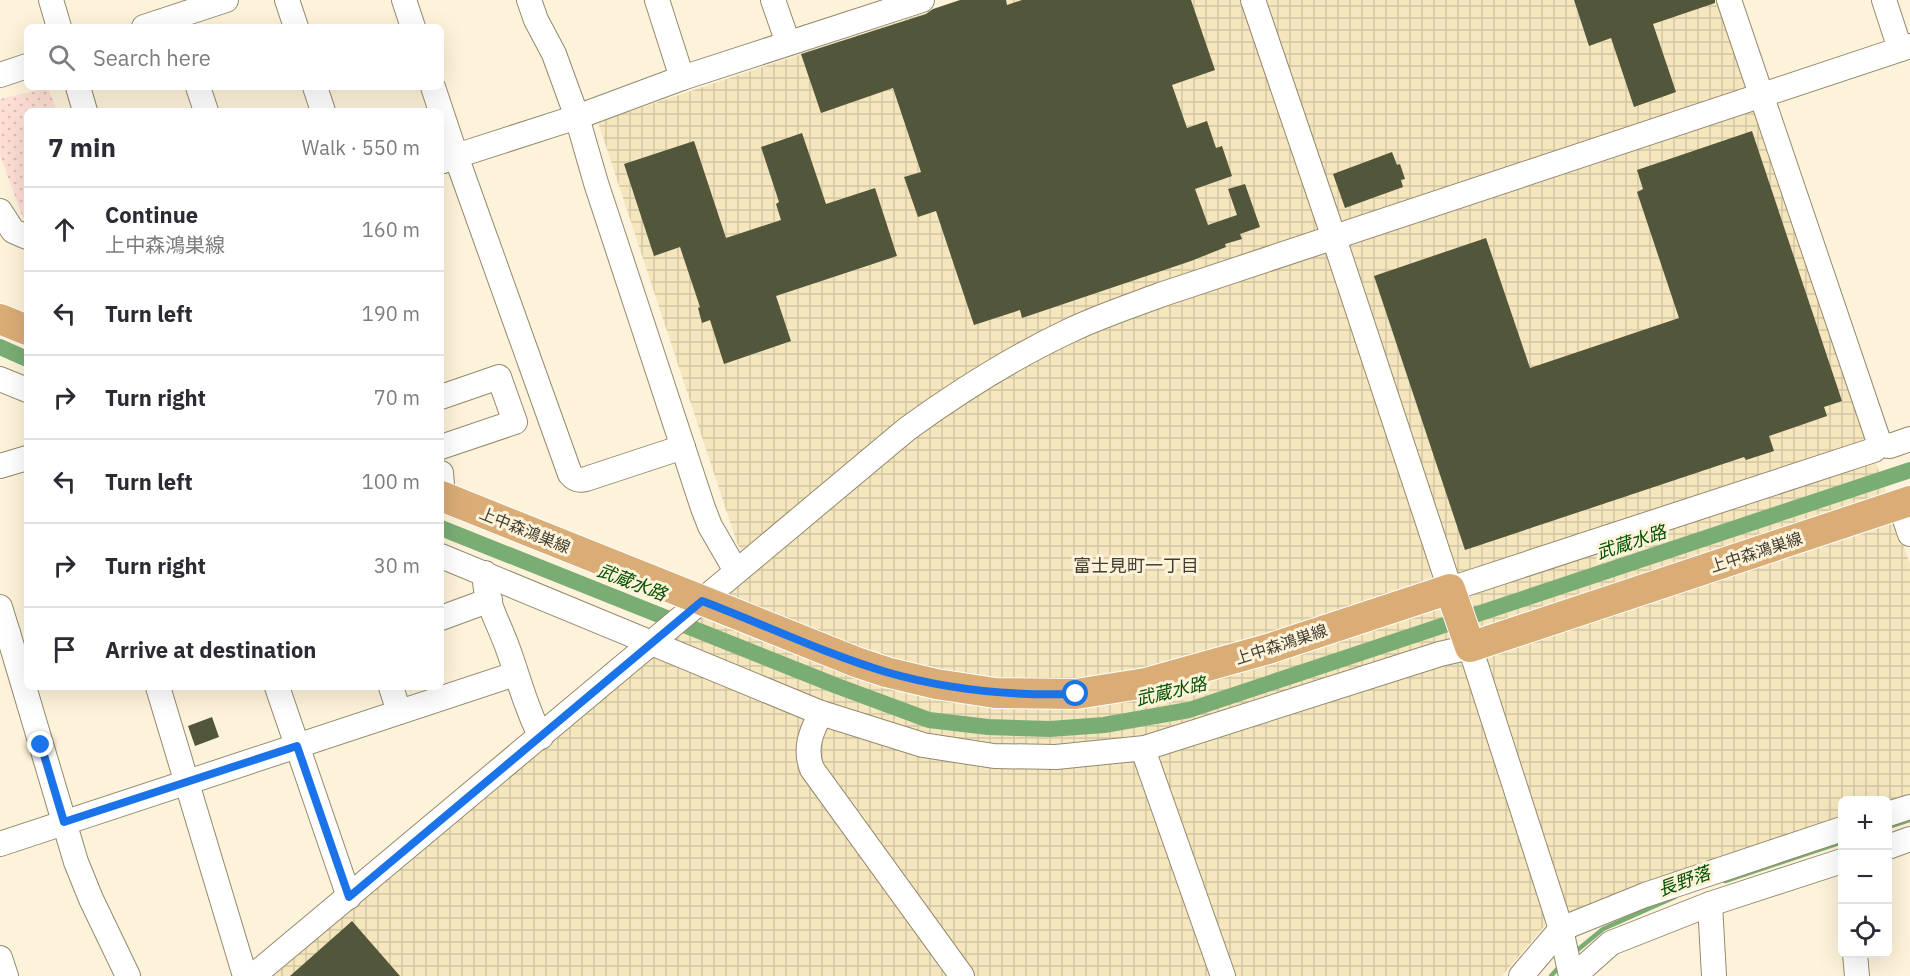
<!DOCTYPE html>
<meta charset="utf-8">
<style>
:root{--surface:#fff;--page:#f2f2f3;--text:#2b2b33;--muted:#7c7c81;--line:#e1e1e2}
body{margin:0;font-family:"IBM Plex Sans","Noto Sans JP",sans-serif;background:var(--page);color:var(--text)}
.controls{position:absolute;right:18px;bottom:18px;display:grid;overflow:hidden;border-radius:9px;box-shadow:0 6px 24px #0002}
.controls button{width:54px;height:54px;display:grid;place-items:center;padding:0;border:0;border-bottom:2px solid var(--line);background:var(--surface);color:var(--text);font:30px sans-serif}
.stop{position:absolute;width:18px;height:18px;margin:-14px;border:4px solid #1a73e8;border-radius:50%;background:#fff}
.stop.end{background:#1a73e8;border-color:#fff;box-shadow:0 2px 6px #0008}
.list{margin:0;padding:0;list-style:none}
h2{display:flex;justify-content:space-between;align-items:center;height:78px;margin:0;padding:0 24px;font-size:26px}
h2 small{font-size:20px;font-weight:400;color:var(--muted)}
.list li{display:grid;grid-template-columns:39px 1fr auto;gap:18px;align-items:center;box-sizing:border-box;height:84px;padding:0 24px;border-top:2px solid var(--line)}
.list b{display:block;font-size:22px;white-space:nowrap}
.list p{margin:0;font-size:20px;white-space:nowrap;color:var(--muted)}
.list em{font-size:20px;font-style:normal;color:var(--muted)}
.icon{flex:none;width:33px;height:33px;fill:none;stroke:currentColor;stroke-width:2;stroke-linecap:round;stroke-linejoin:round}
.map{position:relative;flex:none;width:1910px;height:976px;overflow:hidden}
.search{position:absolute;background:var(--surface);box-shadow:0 6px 24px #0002;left:24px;top:24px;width:420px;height:66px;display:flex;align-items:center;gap:15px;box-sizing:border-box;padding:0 21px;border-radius:9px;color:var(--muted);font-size:22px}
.panel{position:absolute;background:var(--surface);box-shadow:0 6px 24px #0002;left:24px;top:108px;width:420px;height:582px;border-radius:9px}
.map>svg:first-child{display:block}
.industrial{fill:url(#industrial-grid)}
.park{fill:url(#park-dots)}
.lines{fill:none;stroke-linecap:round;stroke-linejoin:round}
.stream{stroke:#7aad74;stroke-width:4.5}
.canal{stroke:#7aad74;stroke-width:16}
.building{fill:#52563a}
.minor-casing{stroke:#94896c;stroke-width:26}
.major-casing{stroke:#fff;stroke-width:32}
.minor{stroke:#fff;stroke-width:24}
.major{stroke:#daac76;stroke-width:30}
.route{stroke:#1a73e8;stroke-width:8}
.labels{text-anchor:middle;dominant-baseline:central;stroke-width:6;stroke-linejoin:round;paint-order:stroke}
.street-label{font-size:16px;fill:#423d30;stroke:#fdf3da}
.water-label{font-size:18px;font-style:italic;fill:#045100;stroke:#fdf3da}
.neighbourhood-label{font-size:18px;fill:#423d30;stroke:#fdf3da}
</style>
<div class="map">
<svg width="1910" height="976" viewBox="0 0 1910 976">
<defs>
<pattern id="industrial-grid" width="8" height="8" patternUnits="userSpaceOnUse" patternTransform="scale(1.5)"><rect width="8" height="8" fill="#f5e6be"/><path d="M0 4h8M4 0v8" fill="none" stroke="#d3c6a4"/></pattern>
<pattern id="park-dots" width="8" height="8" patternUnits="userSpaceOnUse" patternTransform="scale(1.5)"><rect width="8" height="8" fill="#feded5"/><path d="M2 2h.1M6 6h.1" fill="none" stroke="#dbbfb7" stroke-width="1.8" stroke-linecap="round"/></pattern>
</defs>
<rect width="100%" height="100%" fill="#fdf3da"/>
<polygon class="industrial" points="963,0 1720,0 1910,564 1910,799 1888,806 1888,800 1842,800 1842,822 1548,922 1502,976 273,976 752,571 737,543 598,122"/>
<polygon class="park" points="48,88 57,111 27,111 27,220 23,218 0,155 0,99"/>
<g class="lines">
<g class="stream">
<polyline points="1888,827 1910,820"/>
<polyline points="1725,881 1842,842"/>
<polyline points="1575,952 1603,929 1675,897"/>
<polyline points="1551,976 1560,966"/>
</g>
<g class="canal">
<polyline points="0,347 27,359"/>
<polyline points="441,528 837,686 929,720 988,727 1050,729 1104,725 1189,710 1910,470"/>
</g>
</g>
<g class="building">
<polygon points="960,0 1006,0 1007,5 1022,0 1191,0 1215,70 1172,85 1187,128 1207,121 1216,148 1222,146 1232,176 1195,189 1208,225 1237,215 1228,189 1245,184 1260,227 1240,234 1242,239 1225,244 1226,247 1191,261 1022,318 1020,310 974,325 936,211 918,217 904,177 921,172 893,88 821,113 801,54 926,14 933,9"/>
<polygon points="1574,0 1715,0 1715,3 1653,24 1676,92 1634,107 1611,38 1589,46"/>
<polygon points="1752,131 1842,401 1824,407 1827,416 1769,436 1774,451 1746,460 1744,457 1465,550 1374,276 1486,238 1530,368 1679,318 1637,192 1643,189 1637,170"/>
<polygon points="802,133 826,204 875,188 897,256 776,296 791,341 724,364 710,320 702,323 698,308 700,307 680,247 654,256 624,164 694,141 726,238 781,220 776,204 779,202 761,147"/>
<polygon points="1392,152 1397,165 1400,164 1405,179 1401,180 1403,187 1345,208 1333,174"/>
<polygon points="212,717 219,737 195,746 188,726"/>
<polygon points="352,921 400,976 290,976"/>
</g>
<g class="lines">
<defs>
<g id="minor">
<polyline points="51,0 59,27"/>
<polyline points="287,0 296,27"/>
<polyline points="404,0 413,27"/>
<polyline points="529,0 536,20 554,54 577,117 596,183 703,508 710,526 736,571"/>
<polyline points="657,0 682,78"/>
<polyline points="773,0 788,43"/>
<polyline points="1253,0 1334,238 1450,589 1874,450 1880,445 1890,446 1910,439"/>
<polyline points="1729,0 1880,445"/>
<polyline points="1884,0 1900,49"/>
<polyline points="144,27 226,0"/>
<polyline points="0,75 27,66"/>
<polyline points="78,87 85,111"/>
<polyline points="198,87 206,111"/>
<polyline points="315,87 323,111"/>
<polyline points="433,87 456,156 577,117 682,78 922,0"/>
<path d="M443,161L456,156L570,474C574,479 579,481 586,479L683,447"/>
<polyline points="0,211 13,231 27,237"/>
<polyline points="0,379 27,390"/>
<polyline points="441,397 499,377 515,422 441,447"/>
<polyline points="0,466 27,458"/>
<polyline points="441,473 443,497"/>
<polyline points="1900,505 1910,534"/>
<polyline points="441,556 821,713 923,745 994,756 1056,757 1145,748 1440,654 1470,647 1561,929 1571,976"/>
<path d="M485,573C483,599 500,625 508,649C519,679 526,709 541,737"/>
<polyline points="0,607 8,633"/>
<polyline points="441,618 490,600"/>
<polyline points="0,635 8,633 76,862 91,899 128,976"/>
<polyline points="158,687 245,976"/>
<polyline points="277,687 349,897"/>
<polyline points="391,687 399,712"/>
<path d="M821,713C811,732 804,748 812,769L962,976"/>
<polyline points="1145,748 1146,758 1223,976"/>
<polyline points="1888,814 1910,807"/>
<polyline points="0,844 515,674"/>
<polyline points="1888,847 1910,839"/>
<polyline points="1710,904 1714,976"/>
<polyline points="1855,954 1857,976"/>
<polyline points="0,958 6,976"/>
<path d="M253,976L907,429C958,392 1013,357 1071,330C1100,316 1131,306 1160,295L1910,46"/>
<polyline points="1521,976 1561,929 1645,895 1842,829"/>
<polyline points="1574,976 1611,943 1710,904 1842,861"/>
</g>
<g id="major">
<polyline points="0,319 27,330"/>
<polyline points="441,496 856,662 886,672 936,684 995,693 1076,694 1146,683 1268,649 1450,589 1470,647 1910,501"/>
</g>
</defs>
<use href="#minor" class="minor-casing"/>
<use href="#major" class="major-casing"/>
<use href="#minor" class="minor"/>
<use href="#major" class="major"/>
</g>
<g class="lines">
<path class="route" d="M41,745L64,822L297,746L349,897L702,601C763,624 823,653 886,672C948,690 1012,696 1076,694"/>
</g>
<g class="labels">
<g class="street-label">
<text transform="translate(525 530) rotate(22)">上中森鴻巣線</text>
<text transform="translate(1756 552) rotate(-18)">上中森鴻巣線</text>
<text transform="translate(1281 644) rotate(-18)">上中森鴻巣線</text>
</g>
<g class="water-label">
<text transform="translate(1631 542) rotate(-18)">武蔵水路</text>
<text transform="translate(632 582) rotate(21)">武蔵水路</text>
<text transform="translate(1171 691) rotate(-13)">武蔵水路</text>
<text transform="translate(1684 881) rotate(-20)">長野落</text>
</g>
<g class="neighbourhood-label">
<text x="1136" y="565">富士見町一丁目</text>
</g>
</g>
</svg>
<div class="controls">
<button>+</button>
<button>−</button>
<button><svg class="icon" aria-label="locate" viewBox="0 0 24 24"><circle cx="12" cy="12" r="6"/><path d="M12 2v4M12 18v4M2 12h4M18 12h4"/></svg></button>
</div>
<div class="stop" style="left:1076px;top:694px"></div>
<div class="stop end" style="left:41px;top:745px"></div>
<div class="search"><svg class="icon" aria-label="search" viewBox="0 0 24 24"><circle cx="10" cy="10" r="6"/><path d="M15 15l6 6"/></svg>Search here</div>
<section class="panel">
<h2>7 min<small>Walk · 550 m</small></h2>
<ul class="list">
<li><svg class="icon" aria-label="ahead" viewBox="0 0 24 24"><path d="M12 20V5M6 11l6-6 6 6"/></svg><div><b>Continue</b><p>上中森鴻巣線</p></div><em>160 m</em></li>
<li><svg class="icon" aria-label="left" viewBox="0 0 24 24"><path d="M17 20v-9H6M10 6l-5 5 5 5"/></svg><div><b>Turn left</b></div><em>190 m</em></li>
<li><svg class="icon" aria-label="right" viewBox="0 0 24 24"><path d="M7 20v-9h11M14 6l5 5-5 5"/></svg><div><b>Turn right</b></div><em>70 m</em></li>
<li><svg class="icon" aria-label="left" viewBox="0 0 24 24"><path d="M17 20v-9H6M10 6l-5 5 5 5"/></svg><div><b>Turn left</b></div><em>100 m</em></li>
<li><svg class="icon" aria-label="right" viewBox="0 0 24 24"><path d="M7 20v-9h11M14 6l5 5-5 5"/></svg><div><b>Turn right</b></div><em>30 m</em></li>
<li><svg class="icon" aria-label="arrive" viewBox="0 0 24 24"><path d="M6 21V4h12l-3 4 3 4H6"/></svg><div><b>Arrive at destination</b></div></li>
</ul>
</section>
</div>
